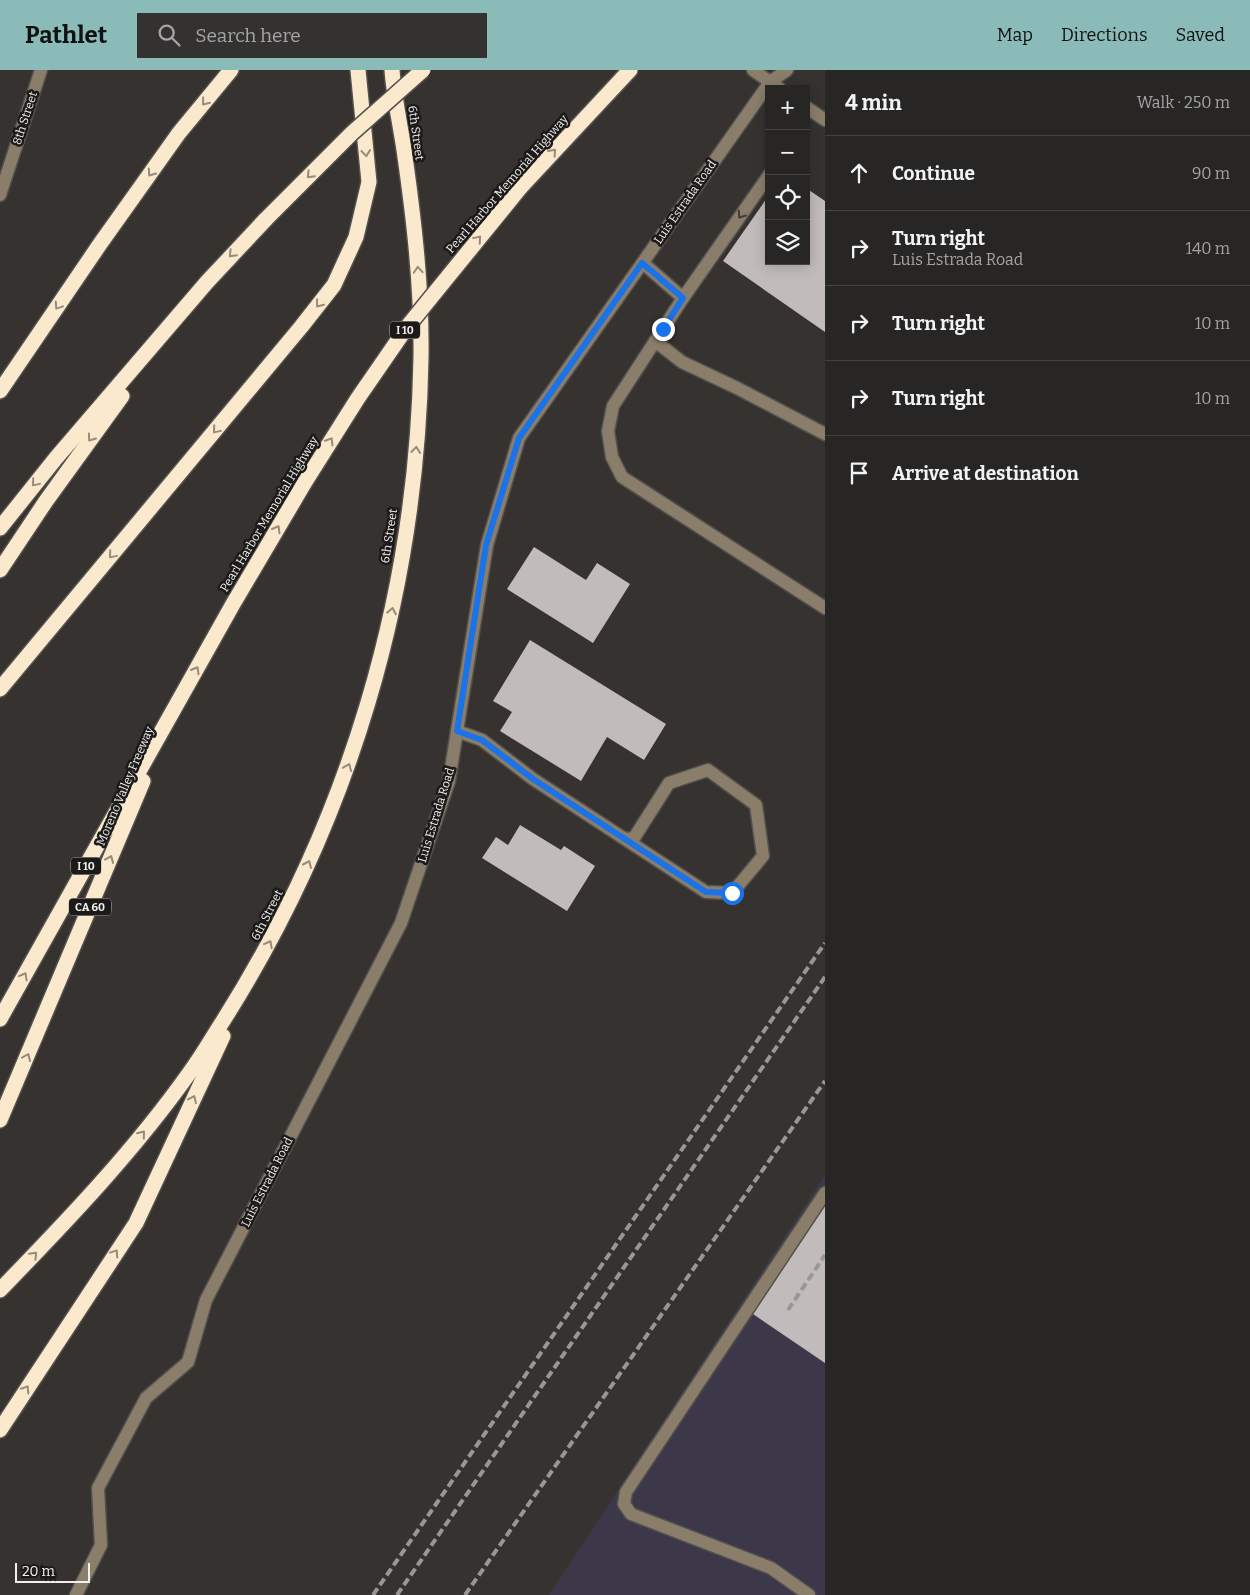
<!DOCTYPE html>
<meta charset="utf-8">
<style>
:root{--surface:#282624;--page:#343231;--text:#f1f3f6;--muted:#a5a5a6;--line:#444341;--accent:#8bbbb9}
body{margin:0;font-family:Bitter,serif;background:var(--page);color:var(--text)}
.controls{position:absolute;right:15px;top:15px;display:grid;overflow:hidden;border-radius:0px;box-shadow:0 2px 12px #0003}
.controls button{width:45px;height:45px;display:grid;place-items:center;padding:0;border:0;border-bottom:1px solid var(--line);background:var(--surface);color:var(--text);font:25px sans-serif}
.scale{position:absolute;left:15px;bottom:12px;width:75px;box-sizing:border-box;padding-left:5px;border:2px solid #f0efed;border-top:0;font-size:14px;line-height:18px;white-space:nowrap;color:#f0efed;-webkit-text-stroke:4px #1c1a19;paint-order:stroke}
.stop{position:absolute;width:15px;height:15px;margin:-11px;border:4px solid #1a73e8;border-radius:50%;background:#fff}
.stop.end{background:#1a73e8;border-color:#fff;box-shadow:0 1px 5px #0008}
.list{margin:0;padding:0;list-style:none}
h2{display:flex;justify-content:space-between;align-items:center;height:65px;margin:0;padding:0 20px;font-size:21px}
h2 small{font-size:16px;font-weight:400;color:var(--muted)}
.list li{display:grid;grid-template-columns:32px 1fr auto;gap:15px;align-items:center;box-sizing:border-box;height:75px;padding:0 20px;border-top:1px solid var(--line)}
.list b{display:block;font-size:19px;white-space:nowrap}
.list p{margin:0;font-size:16px;white-space:nowrap;color:var(--muted)}
.list em{font-size:16px;font-style:normal;color:var(--muted)}
.icon{flex:none;width:28px;height:28px;fill:none;stroke:currentColor;stroke-width:2;stroke-linecap:round;stroke-linejoin:round}
.map{position:relative;flex:none;width:825px;height:1525px;overflow:hidden}
header{display:flex;align-items:center;gap:30px;box-sizing:border-box;height:70px;padding:0 25px;background:var(--accent);color:#111}
header strong{font-size:24px}
nav{display:flex;gap:28px;margin-inline-start:auto;font-size:18px}
.search{width:350px;height:45px;background:var(--page);display:flex;align-items:center;gap:12px;box-sizing:border-box;padding:0 18px;border-radius:0px;color:var(--muted);font-size:19px}
main{display:flex}
aside{flex:1;background:var(--surface)}
.map>svg:first-child{display:block}
.industrial{fill:#3c3849}
.building{fill:#c1bcbb}
.lines{fill:none;stroke-linecap:round;stroke-linejoin:round}
.minor-casing{stroke:#53504e;stroke-width:15}
.highway-casing{stroke:#53504e;stroke-width:18}
.minor{stroke:#8a7e6b;stroke-width:12}
.highway{stroke:#fae9cd;stroke-width:15}
.rail{stroke:#999795;stroke-width:4;stroke-dasharray:8 4;stroke-linecap:butt}
.highway-bridge-casing{stroke:#53504e;stroke-width:18;stroke-linecap:butt}
.highway-bridge{stroke:#fae9cd;stroke-width:15}
.oneway{stroke:#968c7c}
.oneway2{stroke:#423d36}
.route{stroke:#1a73e8;stroke-width:6}
.labels{text-anchor:middle;dominant-baseline:central;stroke-width:5;stroke-linejoin:round;paint-order:stroke}
.shield{fill:#1c1a19;stroke:#b0afad;stroke-width:1}
.shield-label{font-size:11px;font-weight:bold;fill:#f0efed}
.street-label{font-size:12px;fill:#f0efed;stroke:#1c1a19}
</style>
<header>
<strong>Pathlet</strong>
<div class="search"><svg class="icon" aria-label="search" viewBox="0 0 24 24"><circle cx="10" cy="10" r="6"/><path d="M15 15l6 6"/></svg>Search here</div>
<nav><a>Map</a><a>Directions</a><a>Saved</a></nav>
</header>
<main>
<div class="map">
<svg width="825" height="1525" viewBox="0 0 825 1525">
<rect width="100%" height="100%" fill="#353230"/>
<polygon class="industrial" points="825,1105 825,1525 549,1525"/>
<g class="building">
<polygon points="806,118 825,131 825,262 723,191 769,125 769,191 806,191"/>
<polygon points="534,477 586,510 597,493 630,514 593,573 507,519"/>
<polygon points="530,570 666,654 644,690 607,667 581,711 500,661 512,642 493,631"/>
<polygon points="520,755 561,780 564,776 595,796 567,841 482,788 496,767 508,775"/>
<polygon points="825,1130 825,1293 750,1242"/>
</g>
<g class="lines">
<defs>
<g id="minor">
<polyline points="753,0 780,19"/>
<polyline points="806,37 825,50"/>
<polyline points="769,105 683,228 613,336 608,361 612,387 622,407 825,538"/>
<polyline points="0,125 41,0"/>
<polyline points="643,193 683,228"/>
<polyline points="655,271 682,292 737,318 825,364"/>
<polyline points="457,661 482,670 533,709 706,822 732,823 763,786 756,735 708,700 669,713 634,768 625,769"/>
<polyline points="76,1525 101,1475 98,1418 146,1328 188,1292 206,1230 401,853 449,711 487,475 519,368 770,12 787,0"/>
<polyline points="809,1525 771,1498 631,1444 624,1434 626,1422 825,1123"/>
</g>
<g id="highway">
<polyline points="520,118 630,0"/>
<polyline points="0,321 100,174 179,63 231,0"/>
<polyline points="0,458 56,388 207,212 266,149"/>
<polyline points="0,500 46,431 122,326"/>
<polyline points="0,619 301,257 334,215 356,167 369,112 358,0"/>
<polyline points="0,949 233,534 305,412"/>
<polyline points="0,1050 143,711"/>
<path d="M0,1220C67,1151 134,1081 190,1002C202,986 212,968 223,951C349,752 417,524 421,288C422,218 414,149 404,80C400,53 394,27 392,0"/>
<polyline points="0,1360 136,1153 223,966"/>
</g>
</defs>
<use href="#minor" class="minor-casing"/>
<use href="#highway" class="highway-casing"/>
<use href="#minor" class="minor"/>
<use href="#highway" class="highway"/>
<g class="rail">
<polyline points="788,1240 825,1185"/>
<polyline points="373,1525 825,873"/>
<polyline points="397,1525 825,907"/>
<polyline points="465,1525 825,1011"/>
</g>
<defs>
<g id="highway-bridge">
<polyline points="266,149 352,63 423,0"/>
<polyline points="305,412 358,328 407,257 520,118"/>
</g>
</defs>
<use href="#highway-bridge" class="highway-bridge-casing"/>
<use href="#highway-bridge" class="highway-bridge"/>
</g>
<defs><path id="oneway-chevron" d="M-2-3.5L2.5 0L-2 3.5" fill="none" stroke-width="1.6" stroke-linecap="round" stroke-linejoin="round" transform="scale(1.25)"/></defs>
<g class="oneway">
<use href="#oneway-chevron" transform="translate(205 32) rotate(129)"/>
<use href="#oneway-chevron" transform="translate(553 82) rotate(-48)"/>
<use href="#oneway-chevron" transform="translate(366 83) rotate(84)"/>
<use href="#oneway-chevron" transform="translate(151 103) rotate(125)"/>
<use href="#oneway-chevron" transform="translate(310 105) rotate(135)"/>
<use href="#oneway-chevron" transform="translate(478 169) rotate(-50)"/>
<use href="#oneway-chevron" transform="translate(232 184) rotate(134)"/>
<use href="#oneway-chevron" transform="translate(418 200) rotate(-94)"/>
<use href="#oneway-chevron" transform="translate(319 234) rotate(128)"/>
<use href="#oneway-chevron" transform="translate(58 236) rotate(124)"/>
<use href="#oneway-chevron" transform="translate(216 360) rotate(130)"/>
<use href="#oneway-chevron" transform="translate(91 368) rotate(126)"/>
<use href="#oneway-chevron" transform="translate(330 371) rotate(-58)"/>
<use href="#oneway-chevron" transform="translate(416 380) rotate(-84)"/>
<use href="#oneway-chevron" transform="translate(35 413) rotate(130)"/>
<use href="#oneway-chevron" transform="translate(277 459) rotate(-60)"/>
<use href="#oneway-chevron" transform="translate(112 485) rotate(130)"/>
<use href="#oneway-chevron" transform="translate(392 541) rotate(-79)"/>
<use href="#oneway-chevron" transform="translate(196 600) rotate(-60)"/>
<use href="#oneway-chevron" transform="translate(348 697) rotate(-68)"/>
<use href="#oneway-chevron" transform="translate(110 789) rotate(-67)"/>
<use href="#oneway-chevron" transform="translate(308 794) rotate(-66)"/>
<use href="#oneway-chevron" transform="translate(269 874) rotate(-62)"/>
<use href="#oneway-chevron" transform="translate(24 906) rotate(-61)"/>
<use href="#oneway-chevron" transform="translate(27 987) rotate(-67)"/>
<use href="#oneway-chevron" transform="translate(193 1029) rotate(-65)"/>
<use href="#oneway-chevron" transform="translate(142 1064) rotate(-51)"/>
<use href="#oneway-chevron" transform="translate(115 1183) rotate(-56)"/>
<use href="#oneway-chevron" transform="translate(34 1185) rotate(-46)"/>
<use href="#oneway-chevron" transform="translate(26 1319) rotate(-57)"/>
</g>
<use class="oneway2" href="#oneway-chevron" transform="translate(741 145) rotate(125)"/>
<g class="lines">
<polyline class="route" points="663,259 683,228 642,193 519,368 486,475 457,661 482,670 533,709 706,822 732,823"/>
</g>
<g class="labels">
<g class="shield">
<rect x="390" y="251.5" width="30" height="17" rx="4"/>
<rect x="71" y="787.5" width="30" height="17" rx="4"/>
<rect x="69" y="828.5" width="42" height="17" rx="4"/>
</g>
<g class="shield-label">
<text x="405" y="260">I 10</text>
<text x="86" y="796">I 10</text>
<text x="90" y="837">CA 60</text>
</g>
<g class="street-label">
<text transform="translate(25 48) rotate(-72)">8th Street</text>
<text transform="translate(416 63) rotate(82)">6th Street</text>
<text transform="translate(507 114) rotate(-49)">Pearl Harbor Memorial Highway</text>
<text transform="translate(685 132) rotate(-55)">Luis Estrada Road</text>
<text transform="translate(269 444) rotate(-59)">Pearl Harbor Memorial Highway</text>
<text transform="translate(389 466) rotate(-81)">6th Street</text>
<text transform="translate(125 716) rotate(-67)">Moreno Valley Freeway</text>
<text transform="translate(436 745) rotate(-73)">Luis Estrada Road</text>
<text transform="translate(267 845) rotate(-63)">6th Street</text>
<text transform="translate(267 1112) rotate(-63)">Luis Estrada Road</text>
</g>
</g>
</svg>
<div class="controls">
<button>+</button>
<button>−</button>
<button><svg class="icon" aria-label="locate" viewBox="0 0 24 24"><circle cx="12" cy="12" r="6"/><path d="M12 2v4M12 18v4M2 12h4M18 12h4"/></svg></button>
<button><svg class="icon" aria-label="layers" viewBox="0 0 24 24"><path d="M12 4l9 5-9 5-9-5zM3 14l9 5 9-5"/></svg></button>
</div>
<div class="scale">20 m</div>
<div class="stop" style="left:732px;top:823px"></div>
<div class="stop end" style="left:663px;top:259px"></div>
</div>
<aside>
<h2>4 min<small>Walk · 250 m</small></h2>
<ul class="list">
<li><svg class="icon" aria-label="ahead" viewBox="0 0 24 24"><path d="M12 20V5M6 11l6-6 6 6"/></svg><div><b>Continue</b></div><em>90 m</em></li>
<li><svg class="icon" aria-label="right" viewBox="0 0 24 24"><path d="M7 20v-9h11M14 6l5 5-5 5"/></svg><div><b>Turn right</b><p>Luis Estrada Road</p></div><em>140 m</em></li>
<li><svg class="icon" aria-label="right" viewBox="0 0 24 24"><path d="M7 20v-9h11M14 6l5 5-5 5"/></svg><div><b>Turn right</b></div><em>10 m</em></li>
<li><svg class="icon" aria-label="right" viewBox="0 0 24 24"><path d="M7 20v-9h11M14 6l5 5-5 5"/></svg><div><b>Turn right</b></div><em>10 m</em></li>
<li><svg class="icon" aria-label="arrive" viewBox="0 0 24 24"><path d="M6 21V4h12l-3 4 3 4H6"/></svg><div><b>Arrive at destination</b></div></li>
</ul>
</aside>
</main>
